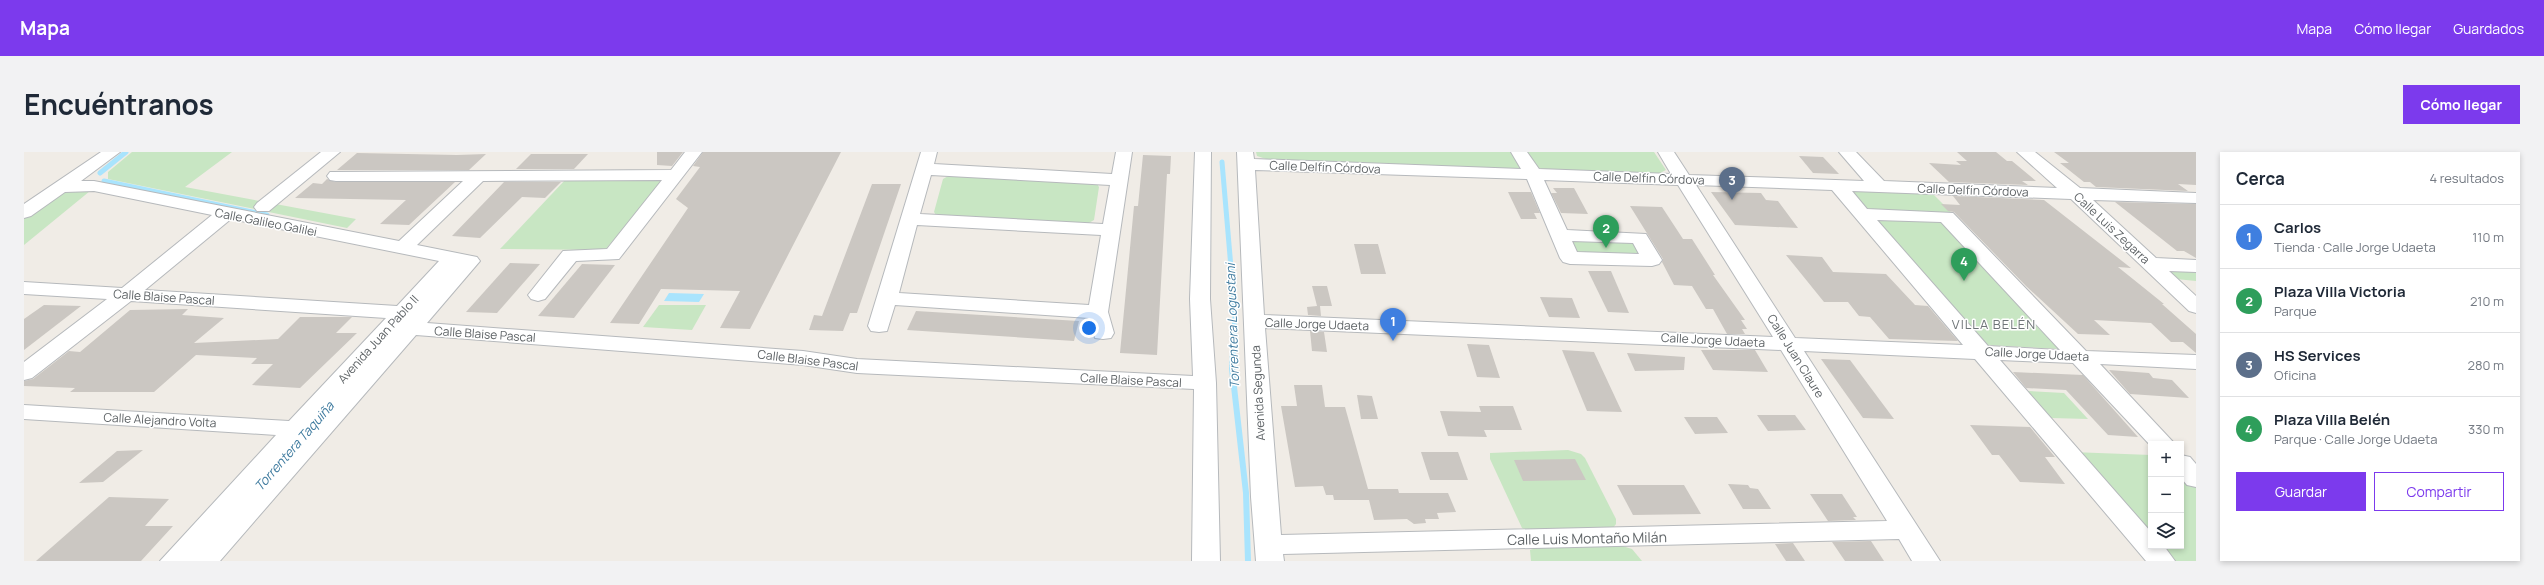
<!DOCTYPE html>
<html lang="es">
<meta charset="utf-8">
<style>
:root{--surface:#fff;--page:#f2f2f3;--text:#1f2937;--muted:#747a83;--line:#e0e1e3;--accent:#7c3aed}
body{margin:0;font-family:Manrope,sans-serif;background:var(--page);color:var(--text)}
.controls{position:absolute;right:12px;bottom:12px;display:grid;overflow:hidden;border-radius:0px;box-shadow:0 2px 6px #0003}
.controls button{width:36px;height:36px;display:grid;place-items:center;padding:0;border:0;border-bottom:1px solid var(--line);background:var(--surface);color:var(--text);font:20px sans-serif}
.you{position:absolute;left:1065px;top:176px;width:14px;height:14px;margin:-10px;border:3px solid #fff;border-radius:50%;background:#1a73e8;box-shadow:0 0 0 6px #1a73e833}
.badge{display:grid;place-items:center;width:26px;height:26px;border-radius:50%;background:var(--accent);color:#fff;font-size:13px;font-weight:700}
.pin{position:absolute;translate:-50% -33px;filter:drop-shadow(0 1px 2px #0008)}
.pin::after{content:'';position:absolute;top:21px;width:14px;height:12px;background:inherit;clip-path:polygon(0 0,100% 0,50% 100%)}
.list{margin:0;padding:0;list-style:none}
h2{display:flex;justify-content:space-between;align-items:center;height:52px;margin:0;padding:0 16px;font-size:17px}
h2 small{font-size:13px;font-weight:400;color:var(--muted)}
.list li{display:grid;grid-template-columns:26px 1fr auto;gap:12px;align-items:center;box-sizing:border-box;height:64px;padding:0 16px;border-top:1px solid var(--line)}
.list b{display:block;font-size:15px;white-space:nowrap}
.list p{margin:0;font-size:13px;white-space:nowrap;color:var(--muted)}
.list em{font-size:13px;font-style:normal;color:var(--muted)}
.actions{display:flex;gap:8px;padding:12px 16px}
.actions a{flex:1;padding:9px 0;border:1px solid var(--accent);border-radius:0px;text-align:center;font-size:14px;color:var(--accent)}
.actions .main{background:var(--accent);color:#fff}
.icon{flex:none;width:22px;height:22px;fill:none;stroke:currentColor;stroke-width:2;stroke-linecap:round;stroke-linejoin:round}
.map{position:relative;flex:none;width:2172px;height:409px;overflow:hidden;border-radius:0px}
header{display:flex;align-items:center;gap:24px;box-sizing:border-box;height:56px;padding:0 20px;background:var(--accent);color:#fff}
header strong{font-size:19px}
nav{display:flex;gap:22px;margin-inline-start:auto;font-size:14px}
.intro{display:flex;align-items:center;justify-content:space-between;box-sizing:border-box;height:96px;padding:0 24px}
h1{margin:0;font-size:28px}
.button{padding:10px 18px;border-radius:0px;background:var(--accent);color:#fff;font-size:14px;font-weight:700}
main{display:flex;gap:24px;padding:0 24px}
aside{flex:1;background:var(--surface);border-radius:0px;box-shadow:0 2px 6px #0003}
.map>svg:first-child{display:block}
.green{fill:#c8e6c3}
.water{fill:#a9e4fd}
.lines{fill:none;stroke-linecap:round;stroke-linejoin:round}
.stream-far1{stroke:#a9e4fd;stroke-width:5}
.stream{stroke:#a9e4fd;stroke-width:6}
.building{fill:#cbc7c2}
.minor-casing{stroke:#b6b9bc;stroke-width:2}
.minor{fill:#fff;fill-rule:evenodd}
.labels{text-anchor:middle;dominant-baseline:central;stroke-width:3;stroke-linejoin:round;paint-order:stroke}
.street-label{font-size:12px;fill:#5e6366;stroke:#fff}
.neighbourhood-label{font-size:13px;letter-spacing:1px;fill:#6f7578;stroke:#fff}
.water-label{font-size:13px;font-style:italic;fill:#3f7b9f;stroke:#fff}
.near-street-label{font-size:14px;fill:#5e6366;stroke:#fff}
</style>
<header>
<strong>Mapa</strong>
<nav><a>Mapa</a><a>Cómo llegar</a><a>Guardados</a></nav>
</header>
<div class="intro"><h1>Encuéntranos</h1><a class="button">Cómo llegar</a></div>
<main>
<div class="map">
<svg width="2172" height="409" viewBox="0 0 2172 409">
<rect width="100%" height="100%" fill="#f0ece6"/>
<g class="green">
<polygon points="108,0 208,0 161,35 332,67 323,76 84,27 84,20"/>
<polygon points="1232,0 1490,0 1499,18 1248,9 1233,4"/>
<polygon points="1501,0 1630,0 1642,18 1634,22 1521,18 1511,15"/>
<polygon points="926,23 1073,32 1075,35 1070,68 1063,72 912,63 910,60 919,27"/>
<polygon points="542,27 637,28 639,29 581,98 476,97"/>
<polygon points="42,38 66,39 0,93 0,67"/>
<polygon points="1825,38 1907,40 1929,62 1843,58"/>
<polygon points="1850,67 1916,68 2036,197 1961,193"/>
<polygon points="1546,88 1609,90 1618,102 1555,104"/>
<polygon points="2172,115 2172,129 2152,127 2136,116"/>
<polygon points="635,153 682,153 668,178 619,175"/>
<polygon points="2004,239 2040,241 2064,267 2027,266"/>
<polygon points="1544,298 1557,302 1561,306 1592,367 1592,372 1589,376 1502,378 1498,376 1466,307 1466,301"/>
<polygon points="2048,300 2127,303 2127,390"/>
<polygon points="2157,318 2172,334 2172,409 2143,409 2130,394 2157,394"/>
<polygon points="1595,393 1608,397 1618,409 1507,409 1506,398 1512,396"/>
</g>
<polygon class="water" points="645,141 680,142 675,150 640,149"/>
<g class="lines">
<g class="stream-far1">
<polyline points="1198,10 1211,163 1210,181"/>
<polyline points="76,21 102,0"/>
<polyline points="80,29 243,63"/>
</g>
<polyline class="stream" points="1210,180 1208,217 1222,341 1224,409"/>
</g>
<g class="building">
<polygon points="633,0 659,0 648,14 633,13"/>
<polygon points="679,0 817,0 726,177 696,176 716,139 637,137 615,172 586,171 664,56 652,47 676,15 669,14"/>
<polygon points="1933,0 1972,0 1983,9 1988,9 2012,29 1998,29 2004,33 1925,30 1905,11 1937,13 1932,9 1943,9"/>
<polygon points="2030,0 2172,0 2172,33 2154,32 2164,39 2072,35 2066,30 2060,30 2036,11 2045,11"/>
<polygon points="333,1 433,3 462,2 445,18 313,18"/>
<polygon points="507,2 564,2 550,17 492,17"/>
<polygon points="1119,3 1147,4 1146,22 1143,22 1133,203 1096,201 1110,54 1114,54"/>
<polygon points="1775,4 1799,5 1815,22 1789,21"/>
<polygon points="303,27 312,30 431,30 385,73 356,72 382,48 271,46 289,31 298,32"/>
<polygon points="480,30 537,30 521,46 498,45 456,86 428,84"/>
<polygon points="848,32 877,32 833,161 826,161 819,179 785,178 790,163 798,164"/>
<polygon points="1529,36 1550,36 1564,62 1537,61 1527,41 1533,41"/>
<polygon points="1484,40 1507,40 1516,61 1510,61 1513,67 1497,67"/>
<polygon points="1687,40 1737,41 1742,48 1754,49 1774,76 1711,73"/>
<polygon points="1929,44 2020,48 2107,116 2094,115 2140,152 2138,152 2172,182 2172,201 2159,190 2147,190 2127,171 2070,168 2086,183 2054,182 2002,134 1930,60 1924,59 1917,52 1936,53"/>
<polygon points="2091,50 2172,52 2172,106 2160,99 2153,99"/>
<polygon points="1606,54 1638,55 1659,87 1668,87 1691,123 1689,123 1721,168 1717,168 1723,177 1718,177 1721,182 1703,182 1689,157 1682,157 1668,134 1650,133 1638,110 1639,107"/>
<polygon points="1330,92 1354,92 1362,122 1337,122"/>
<polygon points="1762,103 1798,105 1809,120 1862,122 1891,153 1904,154 1934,189 1865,187 1846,165 1835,164 1824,150 1800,150"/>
<polygon points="486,111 516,112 473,161 442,160"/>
<polygon points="558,112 591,113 550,166 514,164"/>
<polygon points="1564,119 1587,119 1605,161 1584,160"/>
<polygon points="1288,134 1303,134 1308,154 1296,154 1297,164 1284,163 1283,155 1293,154"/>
<polygon points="1516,145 1548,146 1556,166 1525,165"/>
<polygon points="20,153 57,154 0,198 0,167"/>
<polygon points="164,157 158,163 200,166 170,191 254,187 276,165 328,165 312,181 333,181 276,236 228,233 249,212 227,212 233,206 172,203 130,240 46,240 51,236 0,234 0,229 9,227 45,199 56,200 106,158"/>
<polygon points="892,159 1055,169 1050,189 883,178"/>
<polygon points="1286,179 1300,180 1303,200 1288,199"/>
<polygon points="1443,192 1465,193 1476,226 1453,225"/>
<polygon points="1538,198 1570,200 1598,260 1563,259"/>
<polygon points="1677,198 1731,198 1744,220 1689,218"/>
<polygon points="1603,201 1661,205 1660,218 1611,219"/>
<polygon points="1797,207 1826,208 1870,267 1839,266"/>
<polygon points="2085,218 2125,221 2129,226 2148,228 2165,246 2106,242"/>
<polygon points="1989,220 2059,223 2114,285 2084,283 2042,238 2002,236"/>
<polygon points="1270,233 1298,233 1301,255 1321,255 1344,337 1374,337 1375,341 1424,341 1432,360 1413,361 1415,367 1401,367 1402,371 1390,372 1383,367 1350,368 1345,348 1310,348 1309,343 1302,343 1299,334 1271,335 1257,254 1273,254"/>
<polygon points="1333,243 1348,244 1354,267 1337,267"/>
<polygon points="1455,254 1489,254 1498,278 1460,278 1463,285 1424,284 1416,259 1457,260"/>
<polygon points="1733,263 1771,263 1782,278 1744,279"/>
<polygon points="1660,265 1693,265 1704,281 1671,282"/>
<polygon points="1946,273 2006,275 2031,305 2021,305 2041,332 1996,330 1975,303 1968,303"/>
<polygon points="119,298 79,330 55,331 93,299"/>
<polygon points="1397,300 1434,300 1444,328 1406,328"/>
<polygon points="1551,307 1562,328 1499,329 1490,308"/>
<polygon points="1704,332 1724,333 1726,336 1734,337 1747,357 1719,357"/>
<polygon points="1593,333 1660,333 1677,362 1609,363"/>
<polygon points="1786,342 1818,342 1833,365 1829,365 1832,368 1804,369"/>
<polygon points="85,345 145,347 121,374 149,374 117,409 12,409"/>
<polygon points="1847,389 1860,409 1821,409 1808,390"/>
<polygon points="1769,391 1781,409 1762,409 1751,392"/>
</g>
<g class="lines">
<defs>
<g id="minor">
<path d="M77,0H96L57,29H70L375,89L439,29H312L306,28L303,24L306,20L647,18L661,0H678L595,107L552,109L521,147L514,149L507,147L504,143L539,99L583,97L638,28L459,29L393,93L453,105L456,109L403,171L779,199L833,207L1169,224L1166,147L1171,0H1187L1186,147L1192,231L1196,409H1168L1170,237L833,221L779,213L392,183L196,409H166L168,407L166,409H136L252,283L0,267V253L265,269L362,166L107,149L8,226L0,228V210L83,147L0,142V130L98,136L188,63L70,39L41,40L7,64L0,66V52ZM207,67L415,109L373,154L121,138Z"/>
<polygon points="297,0 316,0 245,59 233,59 230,55 233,51"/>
<path d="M897,0H913L910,12L1088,22L1092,0H1108L1084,160L1090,181L1087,186L1079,187L1071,186L1065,166L871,153L863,179L855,180L847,179L844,174ZM907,23L1086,33L1079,72L896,62ZM893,73L1077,83L1065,153L875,141Z"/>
<path d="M1213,0H1229L1230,7L1497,17L1487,0H1503L1515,17L1647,22L1634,0H1650L1665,23L1840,29L1815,0H1832L1860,29L2033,36L1993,0H2011L2056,36L2172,41V51L2069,48L2132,106L2172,108V120L2145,119L2172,144V161L2165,159L2047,47L1828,39L1843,57L1929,61L2062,199L2172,203V217L2076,212L2151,292H2127V294L2049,211L1976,208L2127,380V394H2140L2151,409H2122L1951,207L1780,199L1916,409H1888L1875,387L1259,402L1260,409H1232L1227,345ZM1231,18L1503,27L1536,106L1539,110L1546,112L1628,114L1635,112L1638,108L1622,82L1543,78L1520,28L1654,33L1749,185L1240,163ZM1672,33L1808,38L1939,193L1771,186ZM1853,68L1917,70L2036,198L1964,194ZM1548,89L1609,91L1615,102L1553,100ZM1241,176L1757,198L1863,369L1257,383Z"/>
<polygon points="2157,303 2166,305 2172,312 2172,335 2163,333 2157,326"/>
</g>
</defs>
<use href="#minor" class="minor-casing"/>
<use href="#minor" class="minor"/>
</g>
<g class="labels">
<g class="street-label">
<text transform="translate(1301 15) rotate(2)">Calle Delfín Córdova</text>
<text transform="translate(1625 26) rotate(2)">Calle Delfín Córdova</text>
<text transform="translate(1949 38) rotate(2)">Calle Delfín Córdova</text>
<text transform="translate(242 70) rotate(11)">Calle Galileo Galilei</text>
<text transform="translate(2088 76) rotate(43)">Calle Luis Zegarra</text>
<text transform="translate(140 145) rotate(4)">Calle Blaise Pascal</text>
<text transform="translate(1293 172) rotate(2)">Calle Jorge Udaeta</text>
<text transform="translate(461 182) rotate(4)">Calle Blaise Pascal</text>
<text transform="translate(354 187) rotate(-48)">Avenida Juan Pablo II</text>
<text transform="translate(1689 188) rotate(3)">Calle Jorge Udaeta</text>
<text transform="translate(2013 202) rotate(3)">Calle Jorge Udaeta</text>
<text transform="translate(1772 204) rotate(58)">Calle Juan Claure</text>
<text transform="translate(784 208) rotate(7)">Calle Blaise Pascal</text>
<text transform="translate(1107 228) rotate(3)">Calle Blaise Pascal</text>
<text transform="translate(1234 241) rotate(-93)">Avenida Segunda</text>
<text transform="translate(136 268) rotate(3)">Calle Alejandro Volta</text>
</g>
<g class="neighbourhood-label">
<text x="1970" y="172">VILLA BELÉN</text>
</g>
<g class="water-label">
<text transform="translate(1208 174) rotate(-92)">Torrentera Logustani</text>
<text transform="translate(270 294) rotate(-49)">Torrentera Taquiña</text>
</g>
<g class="near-street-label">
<text transform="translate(1563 386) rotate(-1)">Calle Luis Montaño Milán</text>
</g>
</g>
</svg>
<div class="controls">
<button>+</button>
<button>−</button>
<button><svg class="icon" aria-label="layers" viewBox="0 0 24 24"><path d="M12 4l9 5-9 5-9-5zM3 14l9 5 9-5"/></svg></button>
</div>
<div class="you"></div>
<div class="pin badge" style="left:1369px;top:189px;background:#3f7fe0">1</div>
<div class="pin badge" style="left:1582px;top:96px;background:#2e9e5b">2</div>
<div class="pin badge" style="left:1708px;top:48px;background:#5c6f8a">3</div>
<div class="pin badge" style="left:1940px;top:129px;background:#2e9e5b">4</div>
</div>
<aside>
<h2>Cerca<small>4 resultados</small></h2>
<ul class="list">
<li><span class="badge" style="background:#3f7fe0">1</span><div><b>Carlos</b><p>Tienda · Calle Jorge Udaeta</p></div><em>110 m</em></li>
<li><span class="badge" style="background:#2e9e5b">2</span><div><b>Plaza Villa Victoria</b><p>Parque</p></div><em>210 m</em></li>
<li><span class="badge" style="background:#5c6f8a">3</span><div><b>HS Services</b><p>Oficina</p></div><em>280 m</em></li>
<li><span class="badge" style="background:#2e9e5b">4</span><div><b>Plaza Villa Belén</b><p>Parque · Calle Jorge Udaeta</p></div><em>330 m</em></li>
</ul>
<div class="actions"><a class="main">Guardar</a><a>Compartir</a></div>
</aside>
</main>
